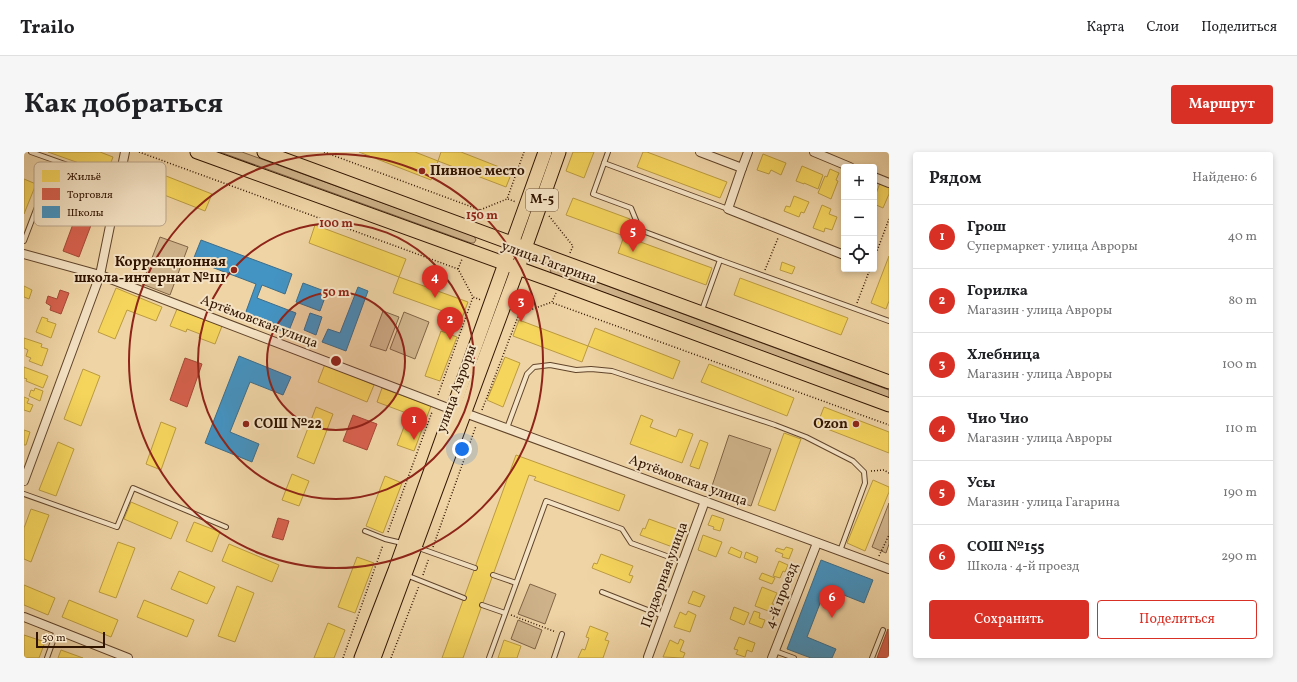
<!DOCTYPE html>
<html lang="ru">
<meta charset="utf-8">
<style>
:root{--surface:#fff;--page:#f6f6f6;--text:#202124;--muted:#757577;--line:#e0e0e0;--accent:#d93025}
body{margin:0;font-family:Vollkorn,serif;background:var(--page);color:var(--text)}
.controls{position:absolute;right:12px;top:12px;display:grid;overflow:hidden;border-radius:4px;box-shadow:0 2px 6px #0003}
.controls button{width:36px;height:36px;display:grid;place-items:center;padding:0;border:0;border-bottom:1px solid var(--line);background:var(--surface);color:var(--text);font:20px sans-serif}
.scale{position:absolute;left:12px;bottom:10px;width:69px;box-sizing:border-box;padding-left:4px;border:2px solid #311400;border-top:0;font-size:11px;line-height:14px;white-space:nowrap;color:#311400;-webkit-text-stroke:3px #f5e3c5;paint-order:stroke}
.you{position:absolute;left:438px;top:297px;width:14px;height:14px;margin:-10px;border:3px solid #fff;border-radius:50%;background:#1a73e8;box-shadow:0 0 0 6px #1a73e833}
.badge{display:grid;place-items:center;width:26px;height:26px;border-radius:50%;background:var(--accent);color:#fff;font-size:13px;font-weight:700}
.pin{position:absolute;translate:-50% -33px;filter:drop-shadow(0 1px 2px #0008)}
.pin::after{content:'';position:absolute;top:21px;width:14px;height:12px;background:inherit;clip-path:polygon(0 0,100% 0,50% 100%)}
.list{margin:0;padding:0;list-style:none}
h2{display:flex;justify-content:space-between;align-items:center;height:52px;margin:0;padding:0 16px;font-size:17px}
h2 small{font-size:13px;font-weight:400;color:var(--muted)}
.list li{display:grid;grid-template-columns:26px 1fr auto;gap:12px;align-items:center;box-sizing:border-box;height:64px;padding:0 16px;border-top:1px solid var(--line)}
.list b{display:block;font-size:15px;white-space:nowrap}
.list p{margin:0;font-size:13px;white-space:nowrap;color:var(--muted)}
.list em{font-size:13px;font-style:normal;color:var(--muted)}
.actions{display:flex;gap:8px;padding:12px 16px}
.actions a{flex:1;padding:9px 0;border:1px solid var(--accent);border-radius:4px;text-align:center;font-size:14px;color:var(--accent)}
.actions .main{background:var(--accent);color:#fff}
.icon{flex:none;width:22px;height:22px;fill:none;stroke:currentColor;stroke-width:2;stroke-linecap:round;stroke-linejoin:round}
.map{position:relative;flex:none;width:865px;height:506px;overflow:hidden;border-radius:4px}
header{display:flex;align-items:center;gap:24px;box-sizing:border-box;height:56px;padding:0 20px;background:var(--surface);border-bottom:1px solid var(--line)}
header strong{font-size:19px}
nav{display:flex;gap:22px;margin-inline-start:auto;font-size:14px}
.intro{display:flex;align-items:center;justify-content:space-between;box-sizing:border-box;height:96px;padding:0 24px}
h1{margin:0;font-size:28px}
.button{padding:10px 18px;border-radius:4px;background:var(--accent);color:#fff;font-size:14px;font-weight:700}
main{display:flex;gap:24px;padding:0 24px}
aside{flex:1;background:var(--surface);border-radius:4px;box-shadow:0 2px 6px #0003}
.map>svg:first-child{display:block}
.green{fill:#cfb38a;stroke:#806445}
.homes{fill:#f6d55c;stroke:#bb9b40}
.shops{fill:#d6604d;stroke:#a44936}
.schools{fill:#4393c3;stroke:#3e6d88}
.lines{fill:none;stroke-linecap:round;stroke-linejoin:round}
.lane-casing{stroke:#60442a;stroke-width:6}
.street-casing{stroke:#60442a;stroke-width:10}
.primary-casing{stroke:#311400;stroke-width:15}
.path{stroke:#311400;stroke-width:1.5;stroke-dasharray:1 2;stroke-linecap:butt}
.lane{stroke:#f5e3c5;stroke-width:4}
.street{stroke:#f5e3c5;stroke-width:8}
.primary{stroke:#efd4a6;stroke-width:13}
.ring{fill:none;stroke:#8f2418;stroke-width:2}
.poi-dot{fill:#8f2418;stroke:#f5e3c5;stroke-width:1.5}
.labels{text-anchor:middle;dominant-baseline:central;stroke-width:4;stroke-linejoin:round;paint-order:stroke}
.shield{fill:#f5e3c5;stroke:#6c523b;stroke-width:1}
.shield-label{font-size:13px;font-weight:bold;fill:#311400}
.poi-label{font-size:14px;font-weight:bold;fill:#311400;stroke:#f5e3c5;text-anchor:start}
.street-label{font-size:14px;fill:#311400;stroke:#f5e3c5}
.key{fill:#f5e3c5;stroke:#baa58a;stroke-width:1}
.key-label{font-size:11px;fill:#311400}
.centre{fill:#8f2418;stroke:#f5e3c5;stroke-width:2}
.ring-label{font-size:12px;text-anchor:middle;font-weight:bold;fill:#8f2418;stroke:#f5e3c5;stroke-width:4;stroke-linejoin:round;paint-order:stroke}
</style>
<header>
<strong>Trailo</strong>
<nav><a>Карта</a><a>Слои</a><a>Поделиться</a></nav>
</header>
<div class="intro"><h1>Как добраться</h1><a class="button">Маршрут</a></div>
<main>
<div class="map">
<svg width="865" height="506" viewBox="0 0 865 506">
<rect width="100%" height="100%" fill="#efd4a6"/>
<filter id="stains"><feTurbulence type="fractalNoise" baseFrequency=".005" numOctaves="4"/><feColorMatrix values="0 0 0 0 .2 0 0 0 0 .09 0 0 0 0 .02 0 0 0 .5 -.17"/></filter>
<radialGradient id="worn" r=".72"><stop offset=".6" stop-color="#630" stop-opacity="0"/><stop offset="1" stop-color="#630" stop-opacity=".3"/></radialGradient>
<g class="green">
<polygon points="196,0 218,0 450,84 452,88 450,91 447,91"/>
<polygon points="136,85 164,95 146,143 118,132"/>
<polygon points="529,114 865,238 865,246 527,121 526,117"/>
<polygon points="359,159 375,165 362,199 346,194"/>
<polygon points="380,160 405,170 391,207 366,197"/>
<polygon points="705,283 747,297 727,354 686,340"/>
<polygon points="865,351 865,392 862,401 848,395"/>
<polygon points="506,432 532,442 521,472 494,462"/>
<polygon points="494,468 518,478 511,497 487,487"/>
</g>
<g class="homes">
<polygon points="24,0 76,0 89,5 83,21"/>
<polygon points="335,0 391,0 414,9 407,28"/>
<polygon points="417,0 437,0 488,20 482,35 414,9"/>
<polygon points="549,0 570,0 560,26 542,19"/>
<polygon points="619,0 623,0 703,30 696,46 613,15"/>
<polygon points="739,2 762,11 757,23 747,18 745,22 733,18"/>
<polygon points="114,13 188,42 181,59 107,30"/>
<polygon points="778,14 799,23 794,37 780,31 780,32 772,29"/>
<polygon points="806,17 815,21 812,28 814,29 807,47 794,41 801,24 803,25"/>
<polygon points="0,27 12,32 0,62"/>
<polygon points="856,31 865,34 865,42 859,56 850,52 850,47"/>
<polygon points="770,44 785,50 780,61 777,60 775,65 760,59 762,54 766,55"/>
<polygon points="549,46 606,67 600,84 542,63"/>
<polygon points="798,53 807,57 805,62 813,65 808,78 801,76 800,80 789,76"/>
<polygon points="291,73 382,107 375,125 285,91"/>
<polygon points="600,84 688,116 682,133 594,101"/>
<polygon points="865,104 865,149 862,157 847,151"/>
<polygon points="758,110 771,115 768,122 756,118"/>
<polygon points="375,125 444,150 438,166 369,141"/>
<polygon points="716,126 824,166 817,183 710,143"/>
<polygon points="0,134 8,138 5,147 0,145"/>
<polygon points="92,136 138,155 132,169 103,158 91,187 74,180"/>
<polygon points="153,157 198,174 191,192 175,186 176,182 163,177 162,180 146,174"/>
<polygon points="18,165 24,167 23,169 32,172 27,186 12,180"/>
<polygon points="495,168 564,194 558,210 489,184"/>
<polygon points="571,176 656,209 649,227 564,194"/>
<polygon points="417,179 433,185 416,229 401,224"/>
<polygon points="0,187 0,186 18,192 17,195 24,197 18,214 5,209 7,206 2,204 4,198 0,196"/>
<polygon points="481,205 496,211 479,255 463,248"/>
<polygon points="301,212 350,233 343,250 294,230"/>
<polygon points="685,212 770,246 763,264 677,230"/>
<polygon points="0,215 24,224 19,236 2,229 3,227 0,226"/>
<polygon points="59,217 76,224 57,274 40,267"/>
<polygon points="11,236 19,239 16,249 5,244 7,238 10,239"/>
<polygon points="358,236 407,254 390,299 373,293 385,262 353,250"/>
<polygon points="0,245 5,247 3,251 9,253 6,260 0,258"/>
<polygon points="292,255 309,262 290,312 273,305"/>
<polygon points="800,255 865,280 865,301 793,273"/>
<polygon points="617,263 629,268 626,275 652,285 655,277 669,282 658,311 606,292"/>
<polygon points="137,270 152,276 137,318 122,312"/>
<polygon points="0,278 6,280 2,293 0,293"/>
<polygon points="760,281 777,287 751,359 734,353"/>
<polygon points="676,288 684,291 675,317 666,314"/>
<polygon points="34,290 50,297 32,344 15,338"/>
<polygon points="492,303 601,343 595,359 510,328 512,325 505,323 439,506 418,506"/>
<polygon points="268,322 285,329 275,354 258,348"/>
<polygon points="361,324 378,331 359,381 342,374"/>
<polygon points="849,328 865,335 865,340 841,399 823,391"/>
<polygon points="107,350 154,370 147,387 100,367"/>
<polygon points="7,357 25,363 7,410 0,407 0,376"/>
<polygon points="688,363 700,367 696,379 689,377 690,375 684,373"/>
<polygon points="625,367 658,379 655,389 657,390 654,397 616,383 619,376 621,377"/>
<polygon points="170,370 196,380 188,400 162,389"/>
<polygon points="679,383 698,390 692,405 674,398"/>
<polygon points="94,390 111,396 92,446 75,440"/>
<polygon points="205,392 255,413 248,430 198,409"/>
<polygon points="707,395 718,400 716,406 704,401"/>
<polygon points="762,395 769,397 765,407 758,405 759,402 751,399 753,396 760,398"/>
<polygon points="722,400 734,405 732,411 720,406"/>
<polygon points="577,402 609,414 605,423 609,424 606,431 568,416 570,411 573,412"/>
<polygon points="333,405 350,411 331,461 314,455"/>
<polygon points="755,409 764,413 761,420 759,419 756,426 749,424"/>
<polygon points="155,419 191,435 183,452 147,437"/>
<polygon points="738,421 751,426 748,432 735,427"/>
<polygon points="0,433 31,446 24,463 0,453"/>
<polygon points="213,434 230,441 211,490 194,484"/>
<polygon points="738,435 753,441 748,452 750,452 747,460 731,454"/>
<polygon points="669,439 681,444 676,455 664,451"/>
<polygon points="45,448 94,468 87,485 38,465"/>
<polygon points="120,448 170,468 163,485 113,465"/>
<polygon points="710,455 725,461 720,473 706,467"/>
<polygon points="664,459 672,463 666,480 650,475 656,460 662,463"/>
<polygon points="730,459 736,461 735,466 741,468 738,476 725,471"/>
<polygon points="304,471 321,478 310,506 290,506"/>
<polygon points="566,474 584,481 581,488 585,489 579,506 554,506 558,497 561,498 565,486 562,485"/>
<polygon points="0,483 21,490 15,506 0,506"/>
<polygon points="715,485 731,491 728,500 723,498 721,505 712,502 714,498 710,497"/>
<polygon points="656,487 660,489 656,499 661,501 659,506 639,505 646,488 654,492"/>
<polygon points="480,488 497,494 493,506 474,506"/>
<polygon points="37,498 59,506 34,506"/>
</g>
<g class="shops">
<polygon points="59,45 75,52 55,105 39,99"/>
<polygon points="36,138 45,141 37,162 26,158 27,154 22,151 24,144 33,147"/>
<polygon points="161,206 178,212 163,255 146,248"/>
<polygon points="329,263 353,272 343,298 319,289"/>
<polygon points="254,366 265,369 259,388 248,385"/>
<polygon points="864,477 865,506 853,506"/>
</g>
<g class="schools">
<polygon points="177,88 268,122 261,142 238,133 233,146 272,161 264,181 220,165 232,132 169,108"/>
<polygon points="279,131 303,140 296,159 272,150"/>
<polygon points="334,135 344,139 322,199 298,190 304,177 316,181"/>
<polygon points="286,161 298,165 292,183 280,178"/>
<polygon points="215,204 267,225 259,243 226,230 206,280 235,292 228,310 181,291"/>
<polygon points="797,408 849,428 840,451 802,436 783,485 812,497 808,506 787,506 763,497"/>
</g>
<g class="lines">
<defs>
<g id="lane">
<polyline points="7,0 94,31"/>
<polyline points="584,0 569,42 607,56 616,78 696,108"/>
<polyline points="580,11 704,57"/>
<polyline points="0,89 16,47"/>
<polyline points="678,158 696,108 865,169"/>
<polyline points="483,276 503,222 510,215 526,213 552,218 567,217 588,219 751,273 782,285 829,309 840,320 841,331 816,399"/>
<polyline points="0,342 93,375 109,336 202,375"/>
<polyline points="341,379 361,387 378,391"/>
<polyline points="392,395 451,416"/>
<polyline points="382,423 440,446"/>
<polyline points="469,423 492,431"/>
<polyline points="578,440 639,464"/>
<polyline points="458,453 481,461"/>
<polyline points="751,499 770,506"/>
<polyline points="23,506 33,478"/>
<polyline points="465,506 522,349 598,377 607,391 659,410"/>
<polyline points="530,506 538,482"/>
<polyline points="848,506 859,478"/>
</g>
<g id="street">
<polyline points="676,0 718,16 704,57 820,103"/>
<polyline points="790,0 826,15"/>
<polyline points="718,16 724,0"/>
<polyline points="850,25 865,31"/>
<polyline points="0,102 76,123 429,258"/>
<polyline points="441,261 865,417"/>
<polyline points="0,329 76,123 101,0"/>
<polyline points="0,465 104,506"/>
<polyline points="624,505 681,349"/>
<polyline points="748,506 793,391"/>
</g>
<g id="primary">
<polyline points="173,0 535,131 865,253"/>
<polyline points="240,0 865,230"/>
<polyline points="337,506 371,418 521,0"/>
<polyline points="350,506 494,116 535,0"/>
</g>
</defs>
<use href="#lane" class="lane-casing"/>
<use href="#street" class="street-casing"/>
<use href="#primary" class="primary-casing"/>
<g class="path">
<polyline points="115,0 434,117 449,145 457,148"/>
<polyline points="300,0 456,58"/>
<polyline points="484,47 492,50"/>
<polyline points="525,64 549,94 546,101"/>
<polyline points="453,66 456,58 483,47 500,0"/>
<polyline points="850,107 865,67"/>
<polyline points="434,117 438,107"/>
<polyline points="741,118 754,86"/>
<polyline points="529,151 865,273"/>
<polyline points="833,151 846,117"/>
<polyline points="414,243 449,145"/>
<polyline points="458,258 495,162 528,150 532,141"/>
<polyline points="847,319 860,318 865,321"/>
<polyline points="364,380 408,260"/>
<polyline points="409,395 452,274"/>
<polyline points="855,404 865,383"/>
<polyline points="399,423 405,406"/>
<polyline points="487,463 532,480"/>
<polyline points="319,506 359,393"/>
<polyline points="367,506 395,434"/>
</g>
<use href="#lane" class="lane"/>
<use href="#street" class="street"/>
<use href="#primary" class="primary"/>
</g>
<circle cx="312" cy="209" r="69" fill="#8f2418" fill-opacity=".12"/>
<g class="ring">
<circle cx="312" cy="209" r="69"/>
<circle cx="312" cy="209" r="138"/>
<circle cx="312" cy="209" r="207"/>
</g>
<g class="poi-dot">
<circle cx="398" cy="19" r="4"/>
<circle cx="210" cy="118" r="4"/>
<circle cx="222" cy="272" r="4"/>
<circle cx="832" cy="272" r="4"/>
</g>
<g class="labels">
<rect class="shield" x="502" y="37" width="32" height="22" rx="3"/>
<g class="shield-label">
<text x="518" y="48">М-5</text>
</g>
<g class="poi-label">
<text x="406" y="19">Пивное место</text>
<text x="202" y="110" text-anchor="end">Коррекционная<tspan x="202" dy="16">школа-интернат №111</tspan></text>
<text x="230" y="272">СОШ №22</text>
<text x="824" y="272" text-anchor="end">Ozon</text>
</g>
<g class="street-label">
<text transform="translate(525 111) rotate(20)">улица Гагарина</text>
<text transform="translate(235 170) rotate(21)">Артёмовская улица</text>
<text transform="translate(433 237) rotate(-70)">улица Авроры</text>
<text transform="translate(664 329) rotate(20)">Артёмовская улица</text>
<text transform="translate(641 423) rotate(-70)">Подзорная улица</text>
<text transform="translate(758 444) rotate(-69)">4-й проезд</text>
</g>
</g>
<rect x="10" y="10" width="132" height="64" rx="6" class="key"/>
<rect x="18" y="18" width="18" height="12" fill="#f6d55c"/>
<rect x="18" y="36" width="18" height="12" fill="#d6604d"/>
<rect x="18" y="54" width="18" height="12" fill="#4393c3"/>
<g class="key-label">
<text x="43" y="28">Жильё</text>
<text x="43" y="46">Торговля</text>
<text x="43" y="64">Школы</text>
</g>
<circle cx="312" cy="209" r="6" class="centre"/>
<g class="ring-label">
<text x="458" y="67">150 m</text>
<text x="312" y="75">100 m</text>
<text x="312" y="144">50 m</text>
</g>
<rect width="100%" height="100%" filter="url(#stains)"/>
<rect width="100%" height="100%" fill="url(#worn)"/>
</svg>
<div class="controls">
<button>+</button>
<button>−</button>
<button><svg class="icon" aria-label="locate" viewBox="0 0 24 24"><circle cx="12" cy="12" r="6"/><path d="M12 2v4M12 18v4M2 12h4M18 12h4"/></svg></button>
</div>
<div class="scale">50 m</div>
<div class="you"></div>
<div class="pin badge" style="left:390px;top:288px">1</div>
<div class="pin badge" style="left:426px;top:188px">2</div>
<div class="pin badge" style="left:497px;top:170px">3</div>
<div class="pin badge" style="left:411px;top:146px">4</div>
<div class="pin badge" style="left:609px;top:100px">5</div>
<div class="pin badge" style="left:808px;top:466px">6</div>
</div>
<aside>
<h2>Рядом<small>Найдено: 6</small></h2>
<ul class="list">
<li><span class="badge">1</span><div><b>Грош</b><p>Супермаркет · улица Авроры</p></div><em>40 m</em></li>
<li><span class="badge">2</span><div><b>Горилка</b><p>Магазин · улица Авроры</p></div><em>80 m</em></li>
<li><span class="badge">3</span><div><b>Хлебница</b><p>Магазин · улица Авроры</p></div><em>100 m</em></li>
<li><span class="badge">4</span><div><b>Чио Чио</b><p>Магазин · улица Авроры</p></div><em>110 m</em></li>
<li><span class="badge">5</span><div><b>Усы</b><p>Магазин · улица Гагарина</p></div><em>190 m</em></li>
<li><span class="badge">6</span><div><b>СОШ №155</b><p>Школа · 4-й проезд</p></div><em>290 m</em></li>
</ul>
<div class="actions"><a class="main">Сохранить</a><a>Поделиться</a></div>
</aside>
</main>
